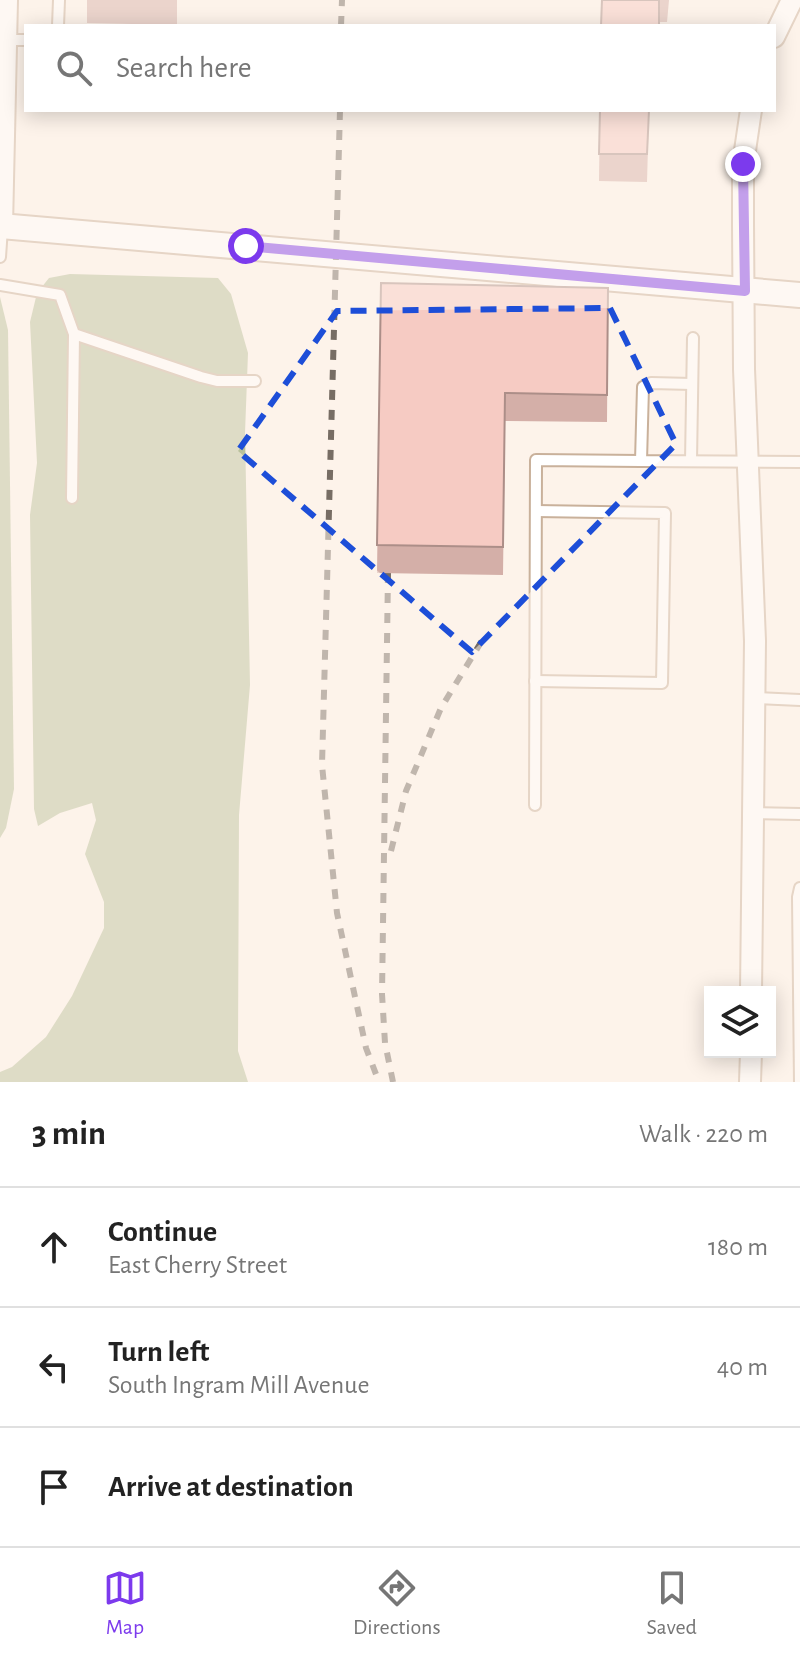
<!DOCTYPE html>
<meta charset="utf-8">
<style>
:root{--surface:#fff;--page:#f6f6f6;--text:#222;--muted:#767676;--line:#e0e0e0;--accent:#7c3aed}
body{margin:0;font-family:"Alegreya Sans",sans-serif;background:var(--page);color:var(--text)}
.controls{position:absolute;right:24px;bottom:24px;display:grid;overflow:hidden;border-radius:0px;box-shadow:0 4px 20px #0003}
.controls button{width:72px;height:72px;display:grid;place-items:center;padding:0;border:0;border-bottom:2px solid var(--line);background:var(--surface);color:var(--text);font:40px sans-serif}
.stop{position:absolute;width:24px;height:24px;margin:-18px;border:6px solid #7c3aed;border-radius:50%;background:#fff}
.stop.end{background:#7c3aed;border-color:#fff;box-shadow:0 2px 8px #0008}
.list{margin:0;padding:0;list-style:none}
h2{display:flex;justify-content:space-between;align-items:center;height:104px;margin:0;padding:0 32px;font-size:34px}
h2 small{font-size:26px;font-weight:400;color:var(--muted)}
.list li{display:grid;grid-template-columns:52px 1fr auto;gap:24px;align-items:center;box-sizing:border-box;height:120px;padding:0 32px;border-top:2px solid var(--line)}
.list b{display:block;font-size:30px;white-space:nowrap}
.list p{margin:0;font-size:26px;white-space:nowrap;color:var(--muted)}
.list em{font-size:26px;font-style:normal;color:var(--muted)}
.icon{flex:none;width:44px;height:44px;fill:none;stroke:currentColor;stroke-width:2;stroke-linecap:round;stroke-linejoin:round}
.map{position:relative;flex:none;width:800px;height:1082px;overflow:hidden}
.search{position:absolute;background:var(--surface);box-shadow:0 4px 20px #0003;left:24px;right:24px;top:24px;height:88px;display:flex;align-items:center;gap:20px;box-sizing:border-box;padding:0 28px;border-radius:0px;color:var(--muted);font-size:30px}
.sheet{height:464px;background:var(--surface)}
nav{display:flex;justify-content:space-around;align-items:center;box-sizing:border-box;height:112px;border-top:2px solid var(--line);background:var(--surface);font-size:22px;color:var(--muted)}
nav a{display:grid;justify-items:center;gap:4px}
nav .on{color:var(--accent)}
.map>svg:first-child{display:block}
.forest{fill:#b9c19c}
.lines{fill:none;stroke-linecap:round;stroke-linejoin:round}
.service-casing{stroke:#c9b19b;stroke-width:14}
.minor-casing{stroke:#c9b19b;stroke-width:24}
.tertiary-casing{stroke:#c9b19b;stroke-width:28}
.service{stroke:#fff;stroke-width:10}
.minor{stroke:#fff;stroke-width:20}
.tertiary{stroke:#fff;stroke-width:24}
.rail{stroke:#776d64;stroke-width:6;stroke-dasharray:10 10;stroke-linecap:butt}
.wall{fill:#d4afa8}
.building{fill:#f6cbc3;stroke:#ac8e88;stroke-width:2}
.route{stroke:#7c3aed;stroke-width:10}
.marked{fill:none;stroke:#1d4ed8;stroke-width:6;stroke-dasharray:16 10;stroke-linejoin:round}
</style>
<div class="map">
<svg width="800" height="1082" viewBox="0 0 800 1082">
<rect width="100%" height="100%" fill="#fdf3ea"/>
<g class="forest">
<polygon points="70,274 218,278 231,294 248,353 245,433 250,685 239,815 238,1051 248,1082 0,1082 0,1072 12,1067 46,1037 72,996 104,928 104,902 85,854 96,820 92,803 60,813 38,826 34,809 30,515 37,463 30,322 37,293 49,278"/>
<polygon points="0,297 8,330 14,789 6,828 0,838"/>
</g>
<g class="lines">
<defs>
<g id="service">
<polyline points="58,26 59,0"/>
<polyline points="6,40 26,40"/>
<polyline points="0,257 2,228"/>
<polyline points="0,285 60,295 74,334 72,498"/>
<polyline points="74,334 201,377 217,381 255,381"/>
<polyline points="692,384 651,383 643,387 641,461 800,462"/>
<polyline points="691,461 693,338"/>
<polyline points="535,681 662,683 665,513 536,511"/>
<polyline points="755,698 800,700"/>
<polyline points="535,805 536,460 641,461"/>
<polyline points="753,813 800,814"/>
<polyline points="800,1082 798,897 800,888"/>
</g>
<g id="minor">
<polyline points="774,37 792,0"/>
<polyline points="751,110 743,164 743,223 744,369 755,641 751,992"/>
<polyline points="2,226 7,0"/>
<polyline points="750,1082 751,1052"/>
</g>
<polyline id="tertiary" points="0,226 800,295"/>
</defs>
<use href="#service" class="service-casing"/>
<use href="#minor" class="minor-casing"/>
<use href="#tertiary" class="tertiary-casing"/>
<use href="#service" class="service"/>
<use href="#minor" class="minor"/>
<use href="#tertiary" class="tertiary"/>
<g class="rail">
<polyline points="341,26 342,0"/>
<polyline points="340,110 322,765 337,913 366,1048 379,1082"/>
<polyline points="388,573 382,994 385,1043 393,1082"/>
<polyline points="391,851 406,791 441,708 483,639"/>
</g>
</g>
<g class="wall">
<polygon points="87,0 177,0 177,25 87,23"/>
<polygon points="602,0 669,0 667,22 659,22"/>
<polygon points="600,110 649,110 647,182 599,181"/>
<polygon points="381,283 608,288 607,422 505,421 503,575 377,573"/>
</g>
<g class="building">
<polygon points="602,0 659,0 659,26 601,26"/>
<polygon points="600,110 649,110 647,154 599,154"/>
<polygon points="381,283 608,288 607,395 505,393 503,547 377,545"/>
</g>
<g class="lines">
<polyline class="route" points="246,246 745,291 743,164"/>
</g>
<path d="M0 0H800V1082H0ZM610,308L676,444L472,652L238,451L337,311Z" fill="#fdf3ea" fill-opacity=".55" fill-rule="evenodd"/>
<path class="marked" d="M610,308L676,444L472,652L238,451L337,311Z"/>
</svg>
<div class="controls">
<button><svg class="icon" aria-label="layers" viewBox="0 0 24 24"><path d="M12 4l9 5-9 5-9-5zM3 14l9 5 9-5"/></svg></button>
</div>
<div class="stop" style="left:246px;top:246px"></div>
<div class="stop end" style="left:743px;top:164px"></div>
<div class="search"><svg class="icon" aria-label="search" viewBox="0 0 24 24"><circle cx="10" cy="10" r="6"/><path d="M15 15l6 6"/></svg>Search here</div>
</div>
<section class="sheet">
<h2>3 min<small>Walk · 220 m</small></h2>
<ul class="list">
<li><svg class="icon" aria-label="ahead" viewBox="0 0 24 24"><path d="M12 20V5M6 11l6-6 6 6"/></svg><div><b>Continue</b><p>East Cherry Street</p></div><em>180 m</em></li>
<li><svg class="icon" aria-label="left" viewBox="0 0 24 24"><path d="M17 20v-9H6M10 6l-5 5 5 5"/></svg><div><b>Turn left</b><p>South Ingram Mill Avenue</p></div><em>40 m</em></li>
<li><svg class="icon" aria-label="arrive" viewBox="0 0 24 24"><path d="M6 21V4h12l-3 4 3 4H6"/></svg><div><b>Arrive at destination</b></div></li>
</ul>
</section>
<nav>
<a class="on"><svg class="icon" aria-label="map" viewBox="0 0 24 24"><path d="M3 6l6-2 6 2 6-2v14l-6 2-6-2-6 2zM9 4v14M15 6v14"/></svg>Map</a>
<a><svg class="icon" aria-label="directions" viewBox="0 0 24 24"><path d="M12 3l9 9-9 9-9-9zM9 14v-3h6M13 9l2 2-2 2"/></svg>Directions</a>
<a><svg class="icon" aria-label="saved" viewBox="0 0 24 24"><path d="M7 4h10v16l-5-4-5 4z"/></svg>Saved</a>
</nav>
